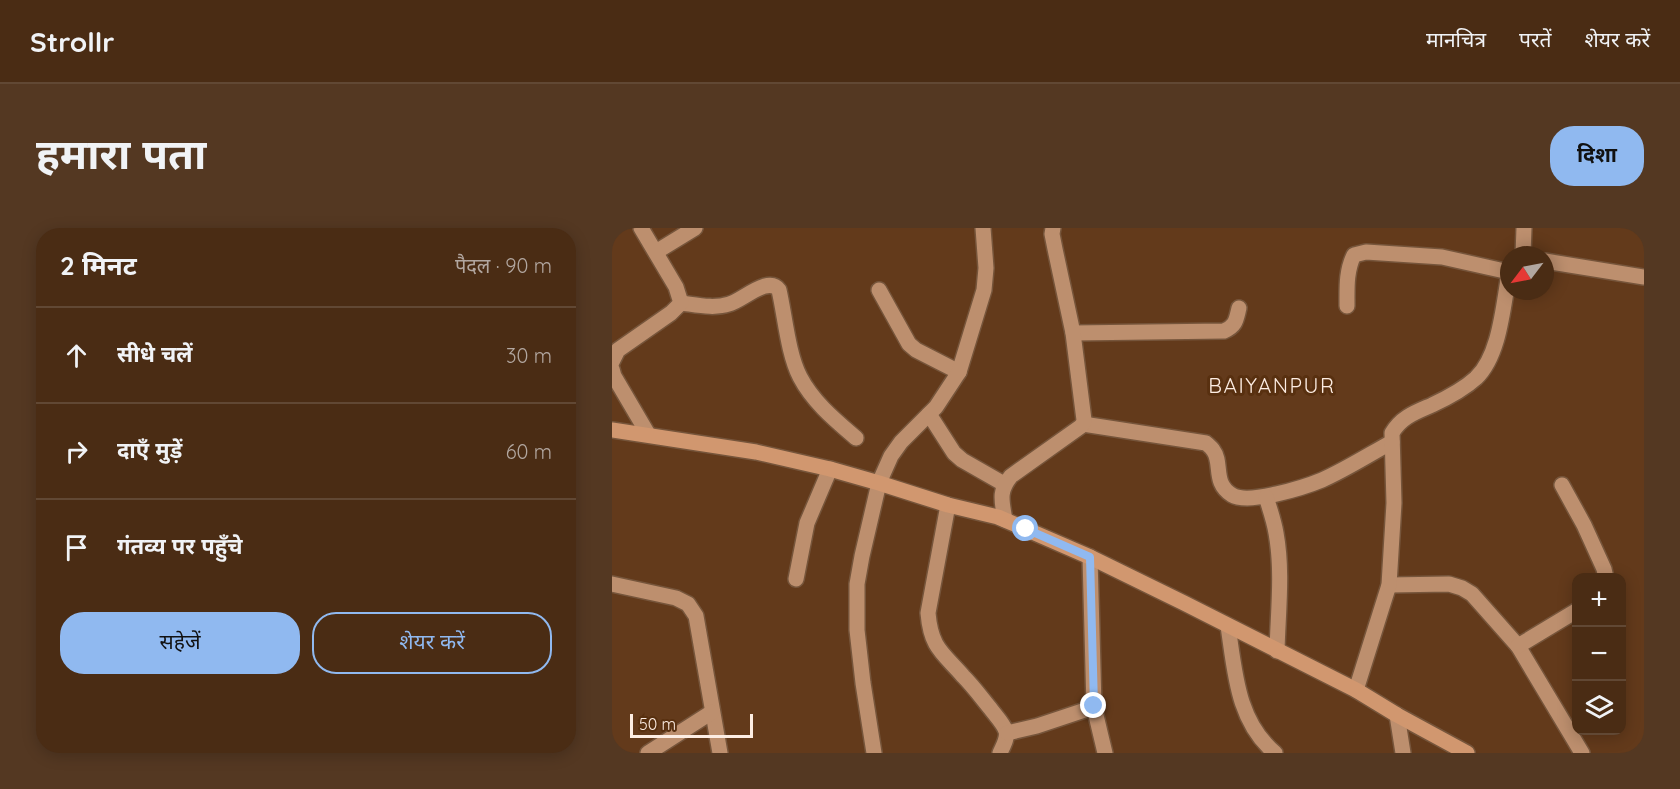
<!DOCTYPE html>
<html lang="hi">
<meta charset="utf-8">
<style>
:root{--surface:#4a2c14;--page:#543822;--text:#f1f3f6;--muted:#b2a7a0;--line:#614834;--accent:#90b9f0}
body{margin:0;font-family:Quicksand,"Noto Sans Devanagari",sans-serif;background:var(--page);color:var(--text)}
.controls{position:absolute;right:18px;bottom:18px;display:grid;overflow:hidden;border-radius:12px;box-shadow:0 3px 15px #0003}
.controls button{width:54px;height:54px;display:grid;place-items:center;padding:0;border:0;border-bottom:2px solid var(--line);background:var(--surface);color:var(--text);font:30px sans-serif}
.compass{position:absolute;left:888px;top:18px;width:54px;height:54px;border-radius:50%;background:var(--surface);box-shadow:0 3px 15px #0003;rotate:238deg}
.scale{position:absolute;left:18px;bottom:15px;width:123px;box-sizing:border-box;padding-left:6px;border:3px solid #fdede3;border-top:0;font-size:16px;line-height:21px;white-space:nowrap;color:#fdede3;-webkit-text-stroke:4px #583010;paint-order:stroke}
.stop{position:absolute;width:18px;height:18px;margin:-14px;border:4px solid #90b9f0;border-radius:50%;background:#fff}
.stop.end{background:#90b9f0;border-color:#fff;box-shadow:0 2px 6px #0008}
.list{margin:0;padding:0;list-style:none}
h2{display:flex;justify-content:space-between;align-items:center;height:78px;margin:0;padding:0 24px;font-size:26px}
h2 small{font-size:20px;font-weight:400;color:var(--muted)}
.list li{display:grid;grid-template-columns:39px 1fr auto;gap:18px;align-items:center;box-sizing:border-box;height:96px;padding:0 24px;border-top:2px solid var(--line)}
.list b{display:block;font-size:22px;white-space:nowrap}
.list em{font-size:20px;font-style:normal;color:var(--muted)}
.actions{display:flex;gap:12px;padding:18px 24px}
.actions a{flex:1;padding:14px 0;border:2px solid var(--accent);border-radius:24px;text-align:center;font-size:21px;color:var(--accent)}
.actions .main{background:var(--accent);color:#111}
.icon{flex:none;width:33px;height:33px;fill:none;stroke:currentColor;stroke-width:2;stroke-linecap:round;stroke-linejoin:round}
.map{position:relative;flex:none;width:1032px;height:525px;overflow:hidden;border-radius:24px}
header{display:flex;align-items:center;gap:36px;box-sizing:border-box;height:84px;padding:0 30px;background:var(--surface);border-bottom:2px solid var(--line)}
header strong{font-size:28px}
nav{display:flex;gap:33px;margin-inline-start:auto;font-size:21px}
.intro{display:flex;align-items:center;justify-content:space-between;box-sizing:border-box;height:144px;padding:0 36px}
h1{margin:0;font-size:42px}
.button{padding:15px 27px;border-radius:24px;background:var(--accent);color:#111;font-size:21px;font-weight:700}
main{display:flex;gap:36px;padding:0 36px}
aside{flex:1;background:var(--surface);border-radius:24px;box-shadow:0 3px 15px #0003}
.map>svg:first-child{display:block}
.lines{fill:none;stroke-linecap:round;stroke-linejoin:round}
.minor-casing{stroke:#76553b;stroke-width:18}
.major-casing{stroke:#76553b;stroke-width:18}
.minor{stroke:#bd8f6e;stroke-width:15}
.major{stroke:#d1976f;stroke-width:15}
.route{stroke:#90b9f0;stroke-width:8}
.labels{text-anchor:middle;dominant-baseline:central;stroke-width:6;stroke-linejoin:round;paint-order:stroke}
.quarter-label{font-size:21px;letter-spacing:1.5px;fill:#fdede3;stroke:#583010}
</style>
<header>
<strong>Strollr</strong>
<nav><a>मानचित्र</a><a>परतें</a><a>शेयर करें</a></nav>
</header>
<div class="intro"><h1>हमारा पता</h1><a class="button">दिशा</a></div>
<main>
<aside>
<h2>2 मिनट<small>पैदल · 90 m</small></h2>
<ul class="list">
<li><svg class="icon" aria-label="ahead" viewBox="0 0 24 24"><path d="M12 20V5M6 11l6-6 6 6"/></svg><div><b>सीधे चलें</b></div><em>30 m</em></li>
<li><svg class="icon" aria-label="right" viewBox="0 0 24 24"><path d="M7 20v-9h11M14 6l5 5-5 5"/></svg><div><b>दाएँ मुड़ें</b></div><em>60 m</em></li>
<li><svg class="icon" aria-label="arrive" viewBox="0 0 24 24"><path d="M6 21V4h12l-3 4 3 4H6"/></svg><div><b>गंतव्य पर पहुँचे</b></div></li>
</ul>
<div class="actions"><a class="main">सहेजें</a><a>शेयर करें</a></div>
</aside>
<div class="map">
<svg width="1032" height="525" viewBox="0 0 1032 525">
<rect width="100%" height="100%" fill="#633a1b"/>
<g class="lines">
<defs>
<g id="minor">
<polyline points="44,24 83,0"/>
<polyline points="911,27 912,0"/>
<polyline points="933,33 1032,49"/>
<polyline points="267,62 297,116 304,122 347,144"/>
<path d="M69,75C85,77 102,81 117,76C130,73 156,47 167,62C173,88 176,126 188,149C201,174 223,192 244,210"/>
<path d="M735,78C735,60 734,43 742,27L754,24L830,29L897,44"/>
<path d="M461,105L612,103C624,98 624,92 627,80"/>
<polyline points="0,134 6,122 59,85 69,75 64,59 29,0"/>
<polyline points="0,141 2,148 36,206"/>
<polyline points="317,186 342,225 350,232 392,256"/>
<path d="M471,196L594,215C596,217 599,219 601,222C611,235 600,255 620,267C637,277 693,259 710,252C733,242 758,226 780,214"/>
<polyline points="950,257 972,297 992,341 994,350"/>
<path d="M654,269C658,281 662,293 664,305C671,343 666,384 665,423"/>
<path d="M336,277L316,385C319,420 330,424 351,448C361,458 369,469 378,480C383,487 391,495 394,503C396,510 391,518 388,525"/>
<path d="M393,292C390,273 386,264 399,248L468,199L471,196L472,192L461,105L443,21L440,6L441,0"/>
<polyline points="478,329 482,479 493,525"/>
<polyline points="184,351 195,295 218,241"/>
<polyline points="0,356 64,370 76,376 84,388 108,525"/>
<polyline points="777,357 837,356 850,360 860,366 906,418 970,525"/>
<path d="M616,398C623,444 625,493 663,525"/>
<polyline points="906,418 964,383"/>
<path d="M744,462L777,357L782,275L780,205C789,189 804,184 820,177C835,170 852,161 864,150C888,127 891,78 897,46"/>
<polyline points="785,487 791,525"/>
<polyline points="395,505 425,498 482,479"/>
<polyline points="36,525 100,484"/>
<polyline points="262,525 251,455 245,402 245,356 250,328 267,255 279,228 289,214 324,179 347,144 372,62 374,40 371,0"/>
</g>
<polyline id="major" points="0,202 144,224 218,241 267,255 336,277 386,289 478,329 572,375 744,462 785,487 855,525"/>
</defs>
<use href="#minor" class="minor-casing"/>
<use href="#major" class="major-casing"/>
<use href="#minor" class="minor"/>
<use href="#major" class="major"/>
</g>
<g class="lines">
<polyline class="route" points="414,301 478,329 482,478"/>
</g>
<g class="labels">
<g class="quarter-label">
<text x="660" y="157">BAIYANPUR</text>
</g>
</g>
</svg>
<div class="controls">
<button>+</button>
<button>−</button>
<button><svg class="icon" aria-label="layers" viewBox="0 0 24 24"><path d="M12 4l9 5-9 5-9-5zM3 14l9 5 9-5"/></svg></button>
</div>
<svg class="compass" viewBox="-18 -18 36 36"><path d="M0-13l5 13h-10z" fill="#e53935"/><path d="M0 13l5-13h-10z" fill="#b2a7a0"/></svg>
<div class="scale">50 m</div>
<div class="stop" style="left:414px;top:301px"></div>
<div class="stop end" style="left:482px;top:478px"></div>
</div>
</main>
